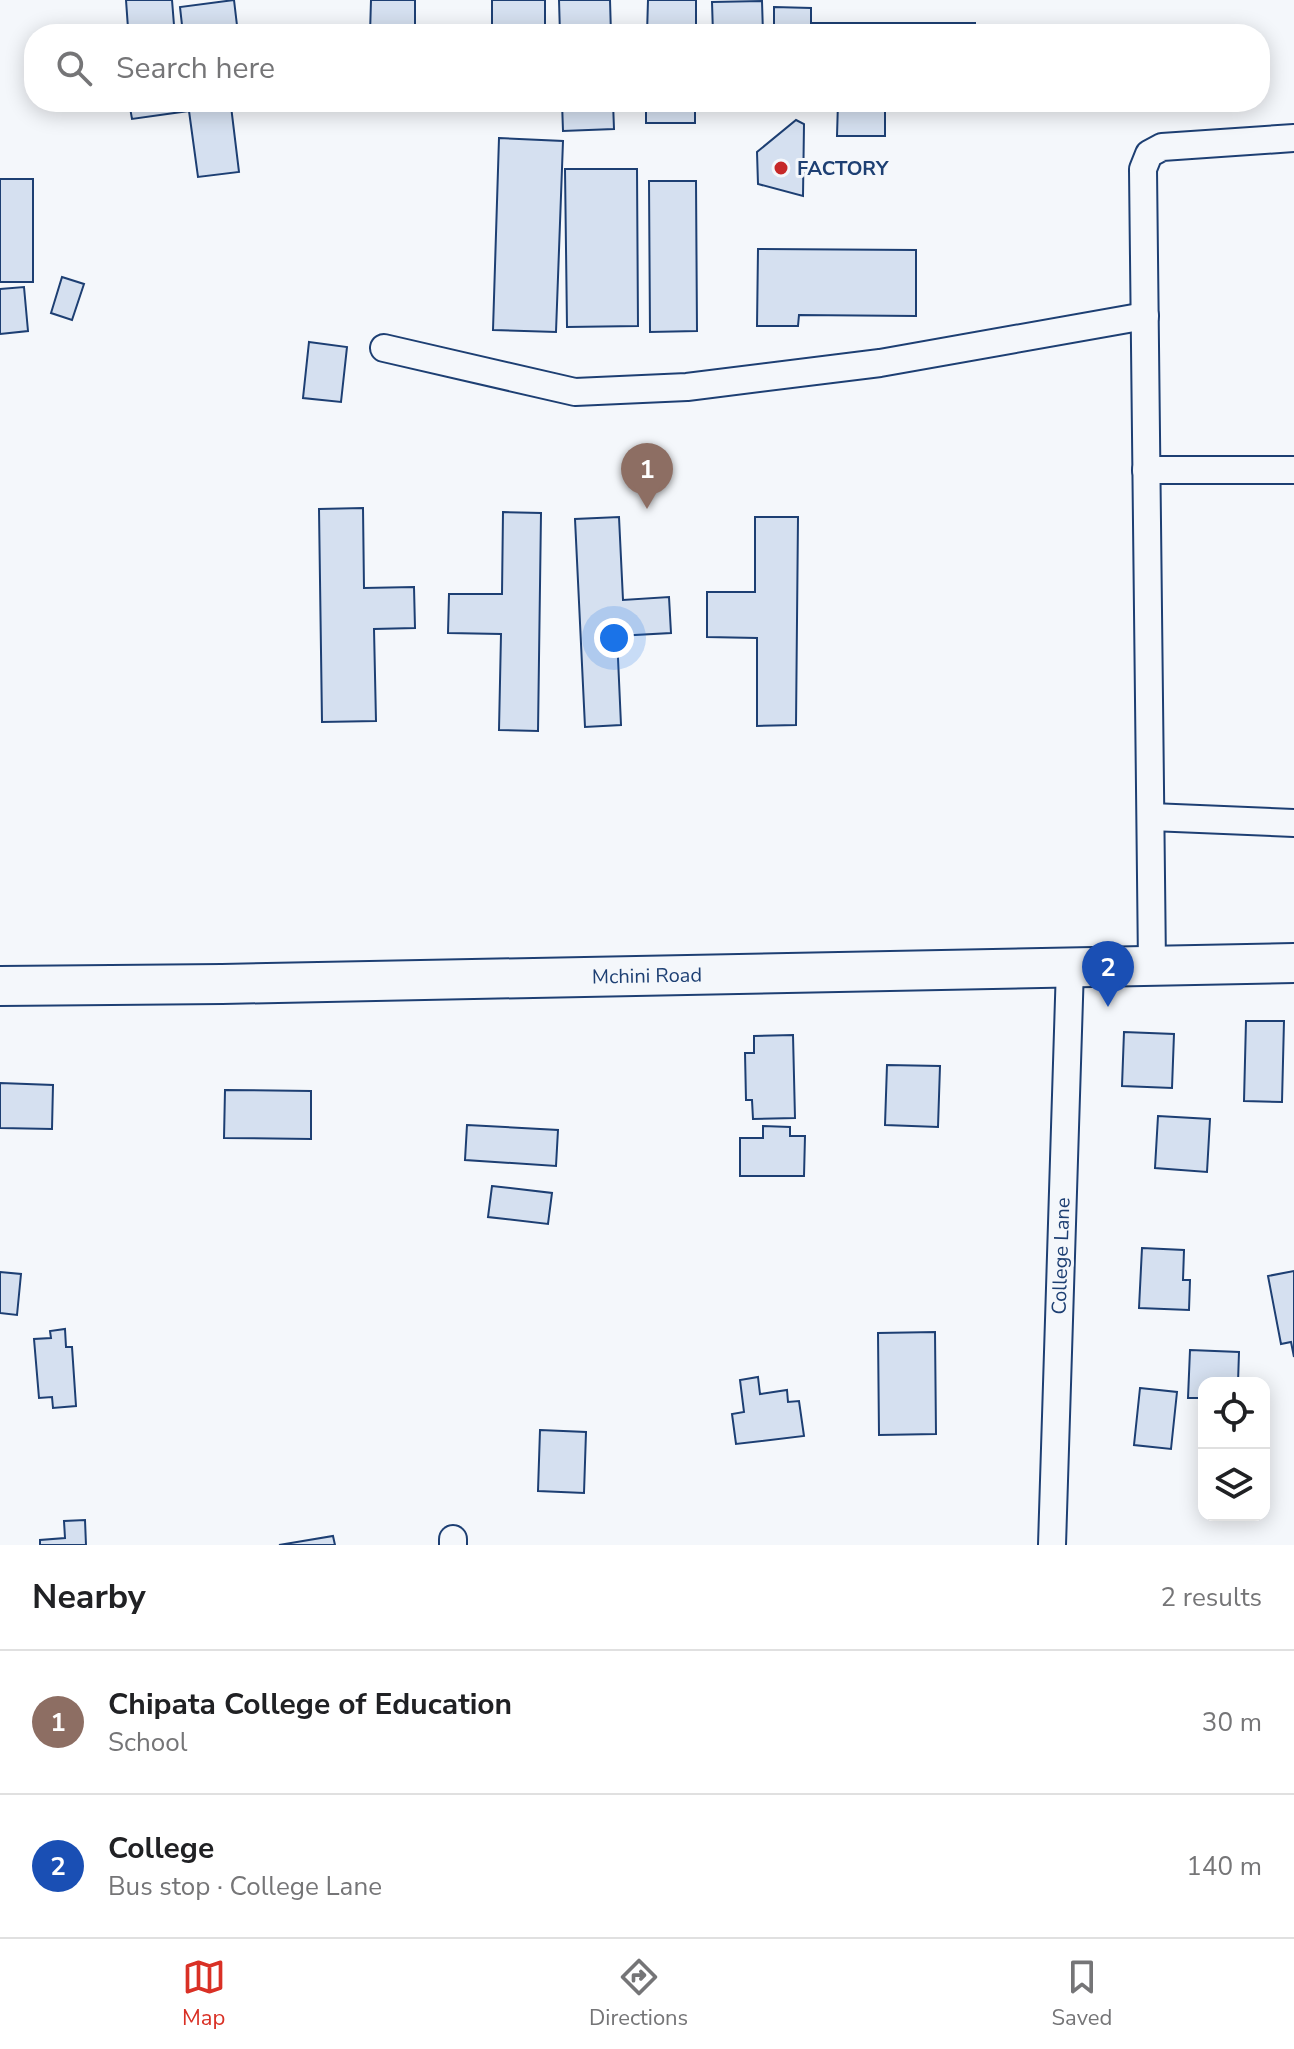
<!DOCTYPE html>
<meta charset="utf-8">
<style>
:root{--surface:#fff;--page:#f2f2f2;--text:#202124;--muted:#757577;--line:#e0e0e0;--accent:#d93025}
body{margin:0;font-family:"Nunito Sans",sans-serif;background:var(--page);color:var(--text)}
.controls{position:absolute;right:24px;bottom:24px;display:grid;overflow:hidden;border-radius:16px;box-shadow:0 4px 20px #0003}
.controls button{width:72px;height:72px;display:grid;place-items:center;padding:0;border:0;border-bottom:2px solid var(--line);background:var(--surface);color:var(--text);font:40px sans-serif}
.you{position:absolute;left:614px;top:638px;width:28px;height:28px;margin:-20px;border:6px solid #fff;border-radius:50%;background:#1a73e8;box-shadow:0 0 0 12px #1a73e833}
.badge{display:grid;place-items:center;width:52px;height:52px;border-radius:50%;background:var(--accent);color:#fff;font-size:26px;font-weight:700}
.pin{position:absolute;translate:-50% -66px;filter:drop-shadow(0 2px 4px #0008)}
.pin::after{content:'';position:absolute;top:42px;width:28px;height:24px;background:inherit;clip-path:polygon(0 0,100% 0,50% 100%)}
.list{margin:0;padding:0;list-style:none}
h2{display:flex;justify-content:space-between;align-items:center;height:104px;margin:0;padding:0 32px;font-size:34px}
h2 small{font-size:26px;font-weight:400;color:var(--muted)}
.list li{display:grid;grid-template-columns:52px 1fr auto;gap:24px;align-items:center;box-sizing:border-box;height:144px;padding:0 32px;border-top:2px solid var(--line)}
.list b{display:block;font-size:30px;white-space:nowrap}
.list p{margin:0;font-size:26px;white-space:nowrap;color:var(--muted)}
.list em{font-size:26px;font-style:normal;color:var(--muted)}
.icon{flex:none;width:44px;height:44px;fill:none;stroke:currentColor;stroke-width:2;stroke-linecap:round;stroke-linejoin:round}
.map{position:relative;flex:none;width:1294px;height:1545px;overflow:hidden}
.search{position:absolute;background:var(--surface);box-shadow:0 4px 20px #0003;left:24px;right:24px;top:24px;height:88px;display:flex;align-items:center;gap:20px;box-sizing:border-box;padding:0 28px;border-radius:32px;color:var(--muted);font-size:30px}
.sheet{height:392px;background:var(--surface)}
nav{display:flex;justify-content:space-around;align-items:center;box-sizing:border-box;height:112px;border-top:2px solid var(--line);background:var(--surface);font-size:22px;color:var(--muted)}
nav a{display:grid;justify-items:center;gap:4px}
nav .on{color:var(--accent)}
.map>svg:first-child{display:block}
.building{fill:#d5e0f0;stroke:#1d3f73;stroke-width:2}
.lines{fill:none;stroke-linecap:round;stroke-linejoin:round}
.street-casing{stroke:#1d3f73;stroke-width:30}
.secondary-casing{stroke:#1d3f73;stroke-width:42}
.street{stroke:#f4f7fb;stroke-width:26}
.secondary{stroke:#f4f7fb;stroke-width:38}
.poi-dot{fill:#c62828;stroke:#f4f7fb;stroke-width:3}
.labels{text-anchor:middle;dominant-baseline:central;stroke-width:6;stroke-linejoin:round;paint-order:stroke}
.poi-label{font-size:20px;font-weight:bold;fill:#1d3f73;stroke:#f4f7fb;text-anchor:start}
.street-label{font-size:20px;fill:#1d3f73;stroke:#f4f7fb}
</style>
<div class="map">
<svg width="1294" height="1545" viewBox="0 0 1294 1545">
<rect width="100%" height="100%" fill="#f4f7fb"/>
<g class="building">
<polygon points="126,0 172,0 174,25 128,28"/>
<polygon points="234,0 238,34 183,34 180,7"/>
<polygon points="371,0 415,0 415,34 370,34"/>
<rect x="492" y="0" width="53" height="34"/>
<polygon points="559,0 610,0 611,34 560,34"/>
<polygon points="648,0 696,0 696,34 647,34"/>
<polygon points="762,1 763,34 713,34 712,2"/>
<polygon points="774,7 811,8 811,23 975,23 975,34 774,34"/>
<polygon points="129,102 264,102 231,106 239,172 198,177 189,111 132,119"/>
<polygon points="562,102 613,102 614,129 563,131"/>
<rect x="646" y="102" width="49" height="21"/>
<polygon points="838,102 885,102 885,136 837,136"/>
<polygon points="796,120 804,124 803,196 758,184 757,152"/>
<polygon points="499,138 563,141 556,332 493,330"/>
<polygon points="565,169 637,169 638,326 567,327"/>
<rect x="0" y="179" width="33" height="103"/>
<polygon points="649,181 696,181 697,331 650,332"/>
<polygon points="758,249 916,250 916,316 799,315 798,326 757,326"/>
<polygon points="62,277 84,284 72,320 51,313"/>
<polygon points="24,287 28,331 0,334 0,289"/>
<polygon points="309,342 347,347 341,402 303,398"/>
<polygon points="363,508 364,588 414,587 415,628 374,629 376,721 322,722 319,509"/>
<polygon points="503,512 541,513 538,731 499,730 501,634 448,633 449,594 502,594"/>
<polygon points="619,517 623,600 669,597 671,633 617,636 621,725 585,727 575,519"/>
<polygon points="755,517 798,517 796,725 757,726 757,638 707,637 707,592 755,592"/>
<polygon points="1246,1021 1284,1021 1282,1102 1244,1101"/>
<polygon points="1124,1032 1174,1034 1172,1088 1122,1086"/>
<polygon points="793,1035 795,1118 753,1119 752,1100 746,1100 745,1053 754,1053 754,1036"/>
<polygon points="887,1065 940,1066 938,1127 885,1125"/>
<polygon points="0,1083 53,1085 52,1129 0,1128"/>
<polygon points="225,1090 311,1091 311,1139 224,1138"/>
<polygon points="1158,1116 1210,1119 1207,1172 1155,1168"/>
<polygon points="467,1125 558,1130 556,1166 465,1160"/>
<polygon points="763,1126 790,1127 790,1136 805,1136 804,1176 740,1176 740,1138 763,1138"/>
<polygon points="492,1186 552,1193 548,1224 488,1217"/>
<polygon points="1142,1248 1184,1250 1183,1280 1190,1280 1189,1310 1139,1308"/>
<polygon points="1294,1271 1294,1357 1291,1342 1281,1344 1268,1276"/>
<polygon points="0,1272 21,1274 17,1315 0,1313"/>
<polygon points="65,1329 66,1347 72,1347 76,1406 53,1408 52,1397 39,1398 34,1339 51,1338 50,1331"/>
<polygon points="935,1332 936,1434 879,1435 878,1333"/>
<polygon points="1190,1350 1239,1352 1238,1383 1204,1383 1204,1398 1188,1398"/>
<polygon points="758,1377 760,1394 787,1390 788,1402 799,1401 804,1436 736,1444 732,1414 744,1412 740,1380"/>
<polygon points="1140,1388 1177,1392 1171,1449 1134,1445"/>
<polygon points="540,1430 586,1432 584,1493 538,1491"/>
<polygon points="85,1520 86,1545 40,1545 40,1540 65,1538 64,1521"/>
<polygon points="333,1536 335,1545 279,1545"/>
</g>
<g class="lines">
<defs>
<g id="street">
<polyline points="384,348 575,392 687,387 880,363 1145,316"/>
<polyline points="1146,470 1294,470"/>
<polyline points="1151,817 1294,823"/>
<polyline points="1152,965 1143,169 1149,154 1162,147 1294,138"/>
<polyline points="453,1539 453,1545"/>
<polyline points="1052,1545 1070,967"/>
</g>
<polyline id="secondary" points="0,986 222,984 1294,963"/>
</defs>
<use href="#street" class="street-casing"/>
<use href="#secondary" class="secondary-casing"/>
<use href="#street" class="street"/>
<use href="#secondary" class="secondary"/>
</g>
<circle class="poi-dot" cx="781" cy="168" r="8"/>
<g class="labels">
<g class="poi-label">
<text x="797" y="168">FACTORY</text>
</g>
<g class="street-label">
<text transform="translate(647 976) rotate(-1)">Mchini Road</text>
<text transform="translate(1061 1256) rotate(-88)">College Lane</text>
</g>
</g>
</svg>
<div class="controls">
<button><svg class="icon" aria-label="locate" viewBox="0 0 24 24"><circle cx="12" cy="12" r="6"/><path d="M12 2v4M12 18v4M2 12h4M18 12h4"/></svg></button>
<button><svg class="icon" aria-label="layers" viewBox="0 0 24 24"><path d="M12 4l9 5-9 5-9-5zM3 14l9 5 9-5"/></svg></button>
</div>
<div class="you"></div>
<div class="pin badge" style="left:647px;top:509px;background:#8d6e63">1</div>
<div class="pin badge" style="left:1108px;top:1007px;background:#1a4fb4">2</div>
<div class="search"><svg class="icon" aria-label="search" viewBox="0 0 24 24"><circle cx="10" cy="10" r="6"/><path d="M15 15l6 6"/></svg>Search here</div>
</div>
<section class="sheet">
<h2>Nearby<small>2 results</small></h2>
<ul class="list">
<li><span class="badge" style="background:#8d6e63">1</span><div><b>Chipata College of Education</b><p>School</p></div><em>30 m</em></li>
<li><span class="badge" style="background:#1a4fb4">2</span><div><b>College</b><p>Bus stop · College Lane</p></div><em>140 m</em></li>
</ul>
</section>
<nav>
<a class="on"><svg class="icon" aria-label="map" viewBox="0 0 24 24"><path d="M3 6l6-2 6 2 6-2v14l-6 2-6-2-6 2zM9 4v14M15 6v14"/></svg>Map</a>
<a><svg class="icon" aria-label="directions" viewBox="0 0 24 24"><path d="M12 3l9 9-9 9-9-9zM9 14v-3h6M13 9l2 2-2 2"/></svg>Directions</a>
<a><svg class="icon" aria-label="saved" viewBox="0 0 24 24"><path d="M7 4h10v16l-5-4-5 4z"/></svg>Saved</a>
</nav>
